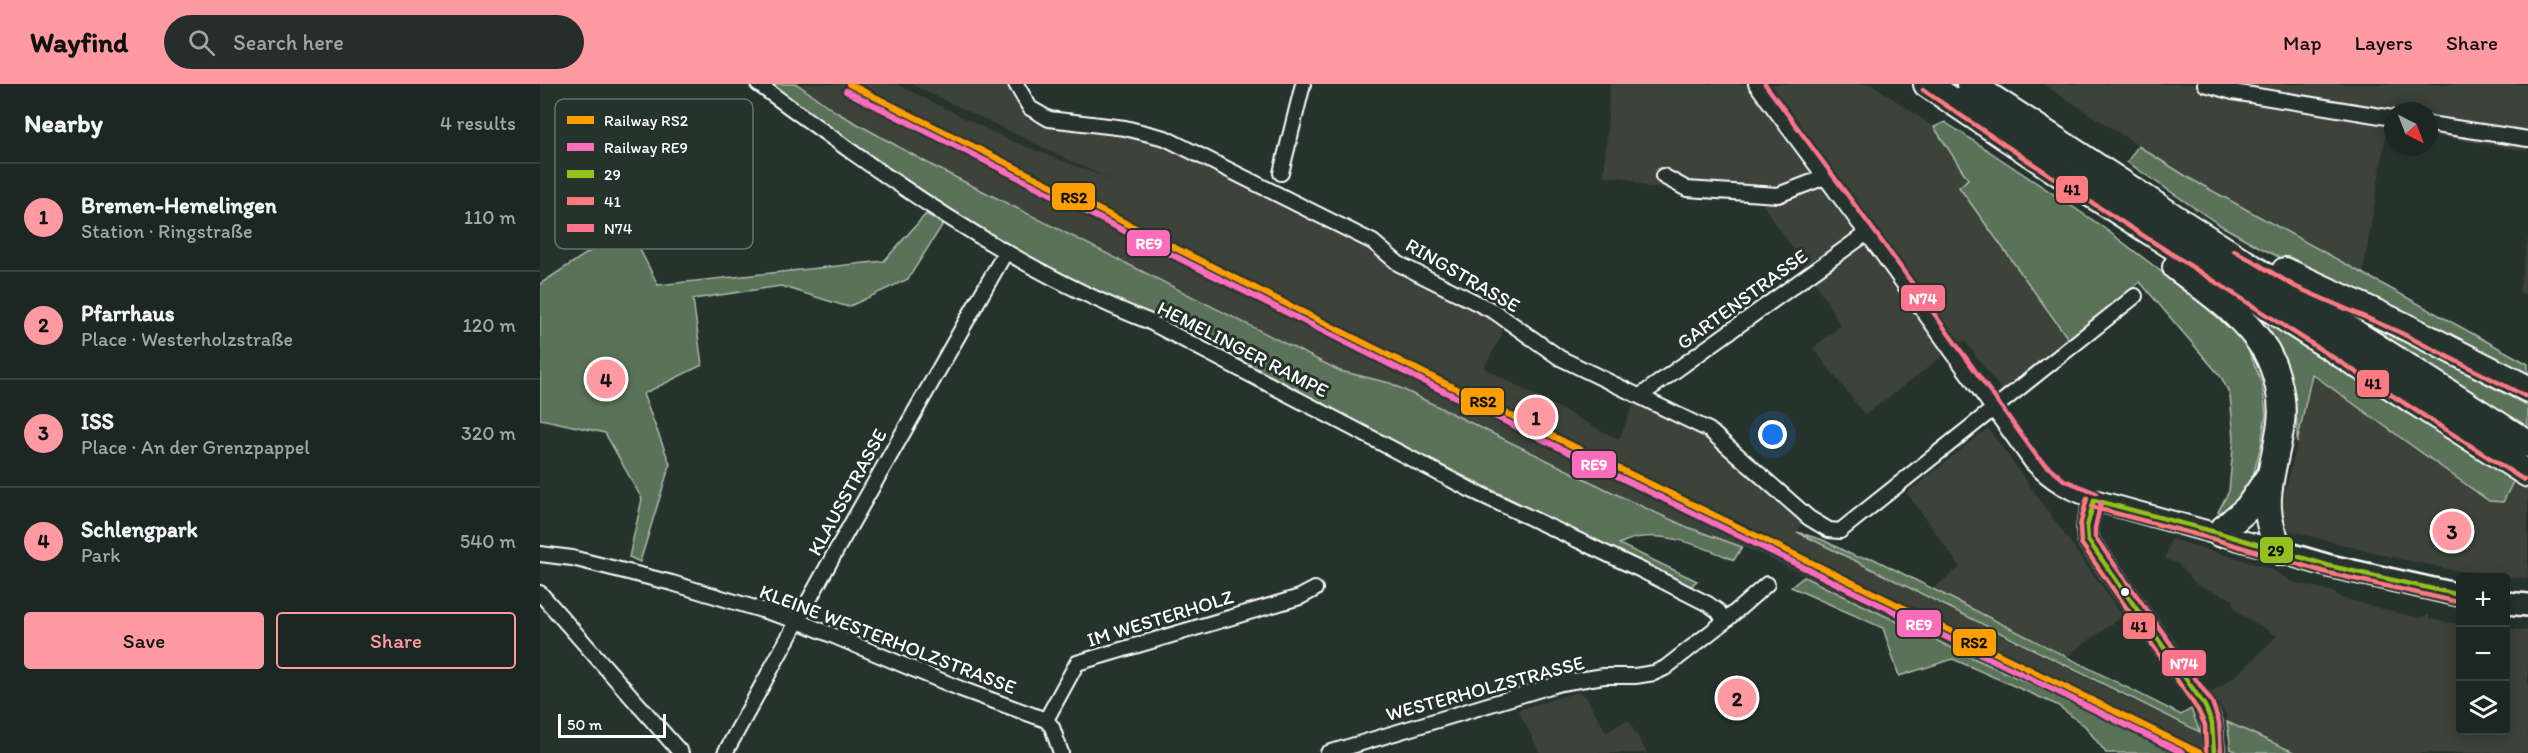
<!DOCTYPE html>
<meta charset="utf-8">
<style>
:root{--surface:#1c2622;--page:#252e2a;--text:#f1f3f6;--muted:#a0a5a5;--line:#3a4340;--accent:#ff9aa2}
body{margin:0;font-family:Itim,sans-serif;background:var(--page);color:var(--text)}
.controls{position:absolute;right:18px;bottom:18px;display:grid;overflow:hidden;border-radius:6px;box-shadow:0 3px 15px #0003}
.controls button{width:54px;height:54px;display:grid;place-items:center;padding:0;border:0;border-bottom:2px solid var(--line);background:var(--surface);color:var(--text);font:30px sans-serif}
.compass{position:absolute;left:1844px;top:18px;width:54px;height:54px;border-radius:50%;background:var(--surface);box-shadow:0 3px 15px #0003;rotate:138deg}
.scale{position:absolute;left:18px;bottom:15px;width:108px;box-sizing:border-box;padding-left:6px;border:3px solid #fff;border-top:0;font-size:16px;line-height:21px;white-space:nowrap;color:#fff;-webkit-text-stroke:4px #26332d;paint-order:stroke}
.you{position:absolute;left:1233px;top:351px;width:21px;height:21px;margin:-15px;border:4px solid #fff;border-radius:50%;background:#1a73e8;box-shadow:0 0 0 9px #1a73e833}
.badge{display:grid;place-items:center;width:39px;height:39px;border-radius:50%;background:var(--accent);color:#111;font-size:20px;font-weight:700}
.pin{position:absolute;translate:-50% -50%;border:3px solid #fff;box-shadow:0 2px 6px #0006}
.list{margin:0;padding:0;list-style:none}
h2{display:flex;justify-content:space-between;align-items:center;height:78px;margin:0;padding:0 24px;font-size:26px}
h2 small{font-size:20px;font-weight:400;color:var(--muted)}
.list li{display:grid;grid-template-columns:39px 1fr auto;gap:18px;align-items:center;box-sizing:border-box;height:108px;padding:0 24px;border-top:2px solid var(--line)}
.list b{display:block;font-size:22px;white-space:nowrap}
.list p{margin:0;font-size:20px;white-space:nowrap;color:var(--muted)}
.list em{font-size:20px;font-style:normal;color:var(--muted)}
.actions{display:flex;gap:12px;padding:18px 24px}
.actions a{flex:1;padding:14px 0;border:2px solid var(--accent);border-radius:6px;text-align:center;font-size:21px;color:var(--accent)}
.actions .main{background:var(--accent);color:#111}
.icon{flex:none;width:33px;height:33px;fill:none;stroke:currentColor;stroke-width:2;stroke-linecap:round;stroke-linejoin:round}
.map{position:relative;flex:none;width:1988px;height:669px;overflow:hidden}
header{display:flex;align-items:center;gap:36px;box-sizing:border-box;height:84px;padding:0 30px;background:var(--accent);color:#111}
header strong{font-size:28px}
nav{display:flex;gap:33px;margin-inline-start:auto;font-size:21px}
.search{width:420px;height:54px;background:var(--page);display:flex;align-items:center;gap:15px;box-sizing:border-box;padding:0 21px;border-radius:33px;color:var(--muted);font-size:22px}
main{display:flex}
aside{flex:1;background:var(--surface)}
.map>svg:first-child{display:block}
.built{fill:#3c423a}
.green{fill:#5a7358;stroke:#acb9ac;stroke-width:1.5}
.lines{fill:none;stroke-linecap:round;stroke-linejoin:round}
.street-casing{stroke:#fff;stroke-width:18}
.secondary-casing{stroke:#fff;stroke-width:24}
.primary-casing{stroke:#fff;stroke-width:26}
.highway-casing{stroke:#fff;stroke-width:30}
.street{stroke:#26332d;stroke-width:14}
.secondary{stroke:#26332d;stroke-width:20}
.primary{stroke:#26332d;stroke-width:21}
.highway{stroke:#26332d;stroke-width:26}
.bus-1-casing{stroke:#26332d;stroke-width:9}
.bus-2-casing{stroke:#26332d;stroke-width:9}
.bus-3-casing{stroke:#26332d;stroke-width:9}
.bus-1{stroke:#95c11f;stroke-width:4.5}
.bus-2{stroke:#fe7a81;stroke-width:4.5}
.bus-3{stroke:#fc738d;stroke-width:4.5}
.rail-1-casing{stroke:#26332d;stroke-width:10}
.rail-2-casing{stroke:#26332d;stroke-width:10}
.rail-1{stroke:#ff9e00;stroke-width:6}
.rail-2{stroke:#fb6dba;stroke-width:6}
.bus-dot{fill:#fff;stroke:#26332d;stroke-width:2}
.labels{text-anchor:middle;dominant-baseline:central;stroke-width:6;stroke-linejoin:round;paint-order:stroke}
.street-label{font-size:20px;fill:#fff;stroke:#26332d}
.key{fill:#26332d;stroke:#67706c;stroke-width:1.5}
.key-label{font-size:16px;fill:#fff}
.line-badge{stroke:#26332d;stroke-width:2}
.badge-label{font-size:16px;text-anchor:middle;font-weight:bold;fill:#fff}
.pale-badge-label{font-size:16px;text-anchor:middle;font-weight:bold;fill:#111}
</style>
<header>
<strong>Wayfind</strong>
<div class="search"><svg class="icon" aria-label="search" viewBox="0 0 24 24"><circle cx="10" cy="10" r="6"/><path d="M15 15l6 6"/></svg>Search here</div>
<nav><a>Map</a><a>Layers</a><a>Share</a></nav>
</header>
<main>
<aside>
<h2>Nearby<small>4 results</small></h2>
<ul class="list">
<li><span class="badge">1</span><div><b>Bremen-Hemelingen</b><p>Station · Ringstraße</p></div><em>110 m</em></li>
<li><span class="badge">2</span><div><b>Pfarrhaus</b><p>Place · Westerholzstraße</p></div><em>120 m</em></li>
<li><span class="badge">3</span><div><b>ISS</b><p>Place · An der Grenzpappel</p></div><em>320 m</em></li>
<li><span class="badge">4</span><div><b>Schlengpark</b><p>Park</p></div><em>540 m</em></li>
</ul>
<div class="actions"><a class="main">Save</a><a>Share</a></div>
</aside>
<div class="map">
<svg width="1988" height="669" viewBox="0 0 1988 669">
<rect width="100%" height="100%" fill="#26332d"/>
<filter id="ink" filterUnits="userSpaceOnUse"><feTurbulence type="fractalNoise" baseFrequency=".0167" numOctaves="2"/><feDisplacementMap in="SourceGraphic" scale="12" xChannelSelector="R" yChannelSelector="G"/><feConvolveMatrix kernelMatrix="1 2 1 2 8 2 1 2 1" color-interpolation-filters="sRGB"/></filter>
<g filter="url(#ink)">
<g class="built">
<polygon points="257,0 356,0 467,55 571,96 371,0 483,0 496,20 521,34 620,57 823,158 962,235 962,251 944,284 1079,356 1097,312 1168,348 1265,432 1257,448 1589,615 1704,669 1645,669 1433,574 1217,468 1147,443 1088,416 850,299 800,287 393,82 296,28"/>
<polygon points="1070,0 1332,0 1394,43 1428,95 1420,103 1529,256 1462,307 1424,256 1325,331 1273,264 1301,242 1269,188 1216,111 1108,103 1086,94 1064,92"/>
<polygon points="1503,0 1988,0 1988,67 1889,51 1889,27 1853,27 1853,45 1847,45 1823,188 1649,94"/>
<polygon points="1988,153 1988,210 1979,209"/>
<polygon points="1772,290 1949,417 1963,418 1974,396 1988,405 1988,495 1913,486 1843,471 1743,445 1743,416 1766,323"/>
<polygon points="1448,344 1583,532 1527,572 1393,505 1420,483 1367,409"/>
<polygon points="1631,455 1729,484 1752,498 1791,507 1802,514 1866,531 1880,534 1889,531 1889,535 1920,540 1920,646 1966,646 1966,544 1988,547 1988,669 1756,669 1687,638 1686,631 1671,609 1700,588 1737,552 1700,530 1693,522 1694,516 1657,501 1637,479 1625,475"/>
<polygon points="1037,608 1046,613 1066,648 1088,636 1107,669 1000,669 978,626"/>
</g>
<g class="green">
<path d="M229,0H257L296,28L393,82L800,287L850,299L1088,416L1147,443L1202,463L1194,476C1161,462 1113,441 1079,460L1157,497L1150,503L686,275L469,163L348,88Z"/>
<polygon points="1405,38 1560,141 1685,236 1705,258 1722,299 1726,330 1721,362 1707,414 1689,431 1678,428 1689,407 1694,354 1690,311 1681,293 1600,198 1529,256 1419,103 1428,95 1394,43"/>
<polygon points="1598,62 1649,94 1988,280 1988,292 1810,209 1721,164 1680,141 1587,78"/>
<polygon points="386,130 403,140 368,195 308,223 241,202 153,215 162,281 103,310 130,380 100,478 89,473 102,415 65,349 0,335 0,200 88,142 118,201 344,177"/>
<polygon points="1794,224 1838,243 1988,322 1988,346"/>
<path d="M1726,236L1974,396L1963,418L1949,417L1772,290L1757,359C1758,314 1752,279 1723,243Z"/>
<polygon points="1257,448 1283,456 1316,473 1332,474 1641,631 1651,625 1660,648"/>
<polygon points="1264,493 1433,574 1645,669 1566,669 1545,642 1517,621 1413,575 1359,592 1343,544 1251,503"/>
<polygon points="1687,638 1756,669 1699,669 1691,665"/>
</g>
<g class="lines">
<defs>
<g id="street">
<path d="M218,0C341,90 465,181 608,237L929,405L1101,486L1168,520L1178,527L1185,537"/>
<polyline points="476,0 490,24 509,35 585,44 625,54 833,158 859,180 955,228 1020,274 1169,346 1269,434 1289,446 1300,447 1595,212"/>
<path d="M1216,0L1343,171L1492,379C1510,398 1529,410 1554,416"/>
<polyline points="1665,0 1693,8 1853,34"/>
<polyline points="1889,40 1988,55"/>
<polyline points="741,89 763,0"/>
<polyline points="1123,92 1147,105 1238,111 1285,93"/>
<polyline points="1100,312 1327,149"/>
<polyline points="0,470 32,474 132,499 258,537 421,605 506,636 512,643 521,669"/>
<polyline points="0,509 141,669"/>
<polyline points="506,636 537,579 760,513 775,505"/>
<polyline points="185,669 297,465 465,169"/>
<polyline points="788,669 1021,599 1064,592 1095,592 1114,589 1125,584 1185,537 1227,500"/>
</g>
<polyline id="secondary" points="1674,669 1672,639 1665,622 1548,456 1547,443 1554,416 1742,468"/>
<g id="primary">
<polyline points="1742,468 1790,482 1920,511"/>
<polyline points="1966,519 1988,521"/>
</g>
<g id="highway">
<polyline points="1387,0 1530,96 1988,390"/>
<polyline points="1430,0 1650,144 1988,360"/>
<path d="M1636,183C1669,208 1704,231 1726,267C1737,287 1744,316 1741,339C1735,386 1714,423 1742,468"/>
<polyline points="1745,187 1862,241 1988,305"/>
<polyline points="1679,449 1708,424 1729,393"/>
</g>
</defs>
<use href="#street" class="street-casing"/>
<use href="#secondary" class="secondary-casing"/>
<use href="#primary" class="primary-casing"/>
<use href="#highway" class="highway-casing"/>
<use href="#street" class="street"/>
<use href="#secondary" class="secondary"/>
<use href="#primary" class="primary"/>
<use href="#highway" class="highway"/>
<defs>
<g id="bus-1">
<polyline points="1554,416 1679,449 1790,482 1920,511"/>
<polyline points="1554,416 1547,443 1548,456 1665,622 1672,639 1674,669"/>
</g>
<g id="bus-2">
<polyline points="1383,6 1526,102 1984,396"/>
<polyline points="1694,166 1756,203 1859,248 1985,312"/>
<polyline points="1547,414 1540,442 1541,459 1658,626 1665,641 1666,669"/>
<polyline points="1552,423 1677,456 1788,489 1918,518"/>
</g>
<g id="bus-3">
<polyline points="1225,0 1349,167 1498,374 1524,396 1556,409"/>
<polyline points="1561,418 1555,444 1555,453 1672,618 1679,638 1681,669"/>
</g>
</defs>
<use href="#bus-1" class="bus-1-casing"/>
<use href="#bus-2" class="bus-2-casing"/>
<use href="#bus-3" class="bus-3-casing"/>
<use href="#bus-1" class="bus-1"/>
<use href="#bus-2" class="bus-2"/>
<use href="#bus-3" class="bus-3"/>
<defs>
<polyline id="rail-1" points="309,0 886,290 1660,669"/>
<polyline id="rail-2" points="306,7 883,297 1643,669"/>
</defs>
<use href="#rail-1" class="rail-1-casing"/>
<use href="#rail-2" class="rail-2-casing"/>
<use href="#rail-1" class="rail-1"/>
<use href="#rail-2" class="rail-2"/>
</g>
</g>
<circle class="bus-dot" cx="1585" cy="508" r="5"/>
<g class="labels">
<g class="street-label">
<text transform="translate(923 191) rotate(30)">RINGSTRASSE</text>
<text transform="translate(1202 215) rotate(-36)">GARTENSTRASSE</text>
<text transform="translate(703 265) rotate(27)">HEMELINGER RAMPE</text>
<text transform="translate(307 408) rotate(-61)">KLAUSSTRASSE</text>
<text transform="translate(620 534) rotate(-17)">IM WESTERHOLZ</text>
<text transform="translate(348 555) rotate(21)">KLEINE WESTERHOLZSTRASSE</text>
<text transform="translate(945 604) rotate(-15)">WESTERHOLZSTRASSE</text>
</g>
</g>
<rect x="15" y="15" width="198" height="150" rx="9" class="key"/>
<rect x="27" y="32" width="27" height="8" fill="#ff9e00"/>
<rect x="27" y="59" width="27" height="8" fill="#fb6dba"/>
<rect x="27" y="86" width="27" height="8" fill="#95c11f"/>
<rect x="27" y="113" width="27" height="8" fill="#fe7a81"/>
<rect x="27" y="140" width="27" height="8" fill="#fc738d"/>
<g class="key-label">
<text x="64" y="42">Railway RS2</text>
<text x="64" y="69">Railway RE9</text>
<text x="64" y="96">29</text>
<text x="64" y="123">41</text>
<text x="64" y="150">N74</text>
</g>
<g class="line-badge">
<rect x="1515" y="91" width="34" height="29" rx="6" fill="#fe7a81"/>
<rect x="511" y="98" width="45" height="29" rx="6" fill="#ff9e00"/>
<rect x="586" y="145" width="45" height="28" rx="6" fill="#fb6dba"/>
<rect x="1360" y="200" width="46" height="28" rx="6" fill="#fc738d"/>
<rect x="1816" y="285" width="34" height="29" rx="6" fill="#fe7a81"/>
<rect x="920" y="303" width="45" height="29" rx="6" fill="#ff9e00"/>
<rect x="1031" y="366" width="46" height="29" rx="6" fill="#fb6dba"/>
<rect x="1719" y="452" width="35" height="28" rx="6" fill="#95c11f"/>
<rect x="1356" y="525" width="46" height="29" rx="6" fill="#fb6dba"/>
<rect x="1582" y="528" width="34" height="28" rx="6" fill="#fe7a81"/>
<rect x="1412" y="544" width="45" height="29" rx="6" fill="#ff9e00"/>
<rect x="1621" y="565" width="46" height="28" rx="6" fill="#fc738d"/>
</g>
<g class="badge-label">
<text x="609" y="165">RE9</text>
<text x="1383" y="220">N74</text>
<text x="1054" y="386">RE9</text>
<text x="1379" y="546">RE9</text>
<text x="1644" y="585">N74</text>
</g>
<g class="pale-badge-label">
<text x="1532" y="111">41</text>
<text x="534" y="119">RS2</text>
<text x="1833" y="305">41</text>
<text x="943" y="323">RS2</text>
<text x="1736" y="472">29</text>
<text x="1599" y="548">41</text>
<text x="1434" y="564">RS2</text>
</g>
</svg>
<div class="controls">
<button>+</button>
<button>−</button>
<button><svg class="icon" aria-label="layers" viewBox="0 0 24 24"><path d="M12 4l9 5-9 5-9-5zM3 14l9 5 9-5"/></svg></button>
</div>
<svg class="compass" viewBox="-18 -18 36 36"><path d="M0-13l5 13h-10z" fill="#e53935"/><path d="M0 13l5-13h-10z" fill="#a0a5a5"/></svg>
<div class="scale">50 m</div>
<div class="you"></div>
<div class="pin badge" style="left:996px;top:333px">1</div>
<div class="pin badge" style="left:1197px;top:614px">2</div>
<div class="pin badge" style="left:1912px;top:447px">3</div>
<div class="pin badge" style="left:66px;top:295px">4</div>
</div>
</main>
